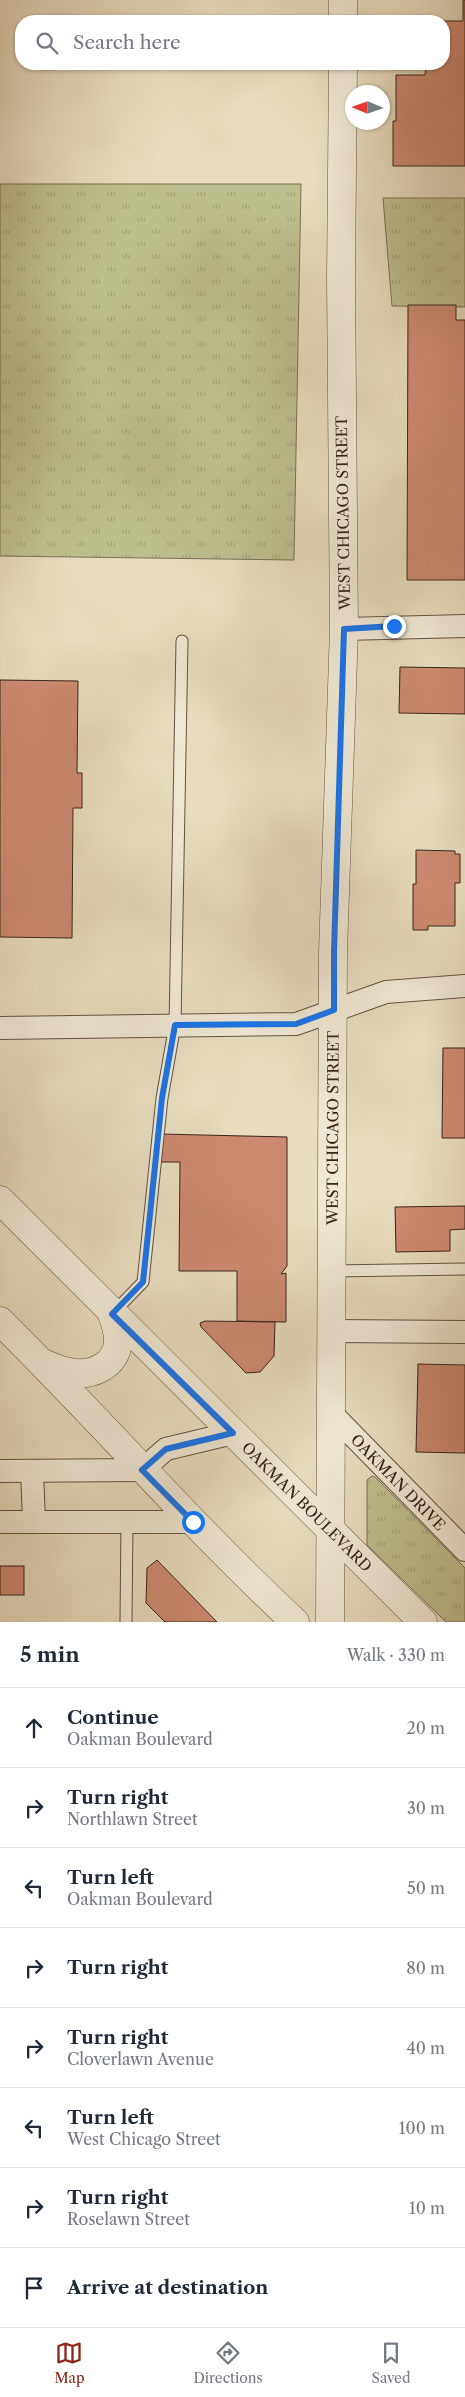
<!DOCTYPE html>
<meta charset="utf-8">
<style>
:root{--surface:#fff;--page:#f2f2f3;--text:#1f2937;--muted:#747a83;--line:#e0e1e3;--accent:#8f2418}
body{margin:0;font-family:"Libre Caslon Text",serif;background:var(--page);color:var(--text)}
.compass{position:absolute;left:345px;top:85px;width:45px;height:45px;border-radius:50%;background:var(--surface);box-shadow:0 1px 4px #0004;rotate:272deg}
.stop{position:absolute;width:15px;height:15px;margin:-11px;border:4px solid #1a73e8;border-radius:50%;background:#fff}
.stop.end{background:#1a73e8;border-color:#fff;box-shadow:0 1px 5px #0008}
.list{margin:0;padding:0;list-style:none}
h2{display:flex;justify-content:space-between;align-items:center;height:65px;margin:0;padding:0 20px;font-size:21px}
h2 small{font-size:16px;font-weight:400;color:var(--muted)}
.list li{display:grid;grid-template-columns:32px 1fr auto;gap:15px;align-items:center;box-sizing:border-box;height:80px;padding:0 20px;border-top:1px solid var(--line)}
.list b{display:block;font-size:19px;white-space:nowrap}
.list p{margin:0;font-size:16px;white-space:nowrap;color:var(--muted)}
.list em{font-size:16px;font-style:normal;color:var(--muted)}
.icon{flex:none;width:28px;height:28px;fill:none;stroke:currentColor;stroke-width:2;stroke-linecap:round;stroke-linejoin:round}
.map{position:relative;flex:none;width:465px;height:1622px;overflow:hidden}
.search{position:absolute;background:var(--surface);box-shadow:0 1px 4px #0004;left:15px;right:15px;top:15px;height:55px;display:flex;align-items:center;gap:12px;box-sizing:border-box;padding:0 18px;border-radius:20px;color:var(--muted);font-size:19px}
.sheet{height:705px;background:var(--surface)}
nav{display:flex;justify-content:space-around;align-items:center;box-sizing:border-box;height:70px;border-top:1px solid var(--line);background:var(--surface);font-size:14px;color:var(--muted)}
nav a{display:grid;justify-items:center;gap:2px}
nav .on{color:var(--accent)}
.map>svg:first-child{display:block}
.grass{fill:url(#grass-tufts);stroke:#7a7154}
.building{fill:#cd896f;stroke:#38241b}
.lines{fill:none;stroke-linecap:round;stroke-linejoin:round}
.service-casing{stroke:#645244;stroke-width:13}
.minor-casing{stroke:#645244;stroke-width:24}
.tertiary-casing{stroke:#645244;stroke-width:29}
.service{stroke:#efe8d5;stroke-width:11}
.minor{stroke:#efe8d5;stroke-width:22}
.tertiary{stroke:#efe8d5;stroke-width:28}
.route{stroke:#1a73e8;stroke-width:6}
.labels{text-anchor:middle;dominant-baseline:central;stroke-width:4.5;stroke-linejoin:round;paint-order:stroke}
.street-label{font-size:15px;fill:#38241b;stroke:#efe8d5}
</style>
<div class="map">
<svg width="465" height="1622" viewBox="0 0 465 1622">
<defs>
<pattern id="grass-tufts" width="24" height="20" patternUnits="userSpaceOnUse" patternTransform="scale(1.25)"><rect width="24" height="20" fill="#bdbe8d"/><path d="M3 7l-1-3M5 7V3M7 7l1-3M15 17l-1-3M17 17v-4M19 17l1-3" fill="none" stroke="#a3a379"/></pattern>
</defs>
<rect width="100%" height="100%" fill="#e7dcbf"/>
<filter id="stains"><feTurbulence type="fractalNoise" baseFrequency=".004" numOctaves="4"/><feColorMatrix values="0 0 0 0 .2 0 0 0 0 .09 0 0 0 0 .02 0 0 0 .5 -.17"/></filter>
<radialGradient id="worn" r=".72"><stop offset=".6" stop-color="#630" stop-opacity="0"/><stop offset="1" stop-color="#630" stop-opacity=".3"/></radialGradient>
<g class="grass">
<polygon points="0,184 301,184 294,560 0,556"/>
<polygon points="383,198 465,198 465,307 392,306"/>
<polygon points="372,1476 375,1477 465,1568 465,1622 446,1622 367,1545 367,1480"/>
</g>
<g class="building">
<polygon points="463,0 465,0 465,166 393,166 393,121 396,121 396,75 425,75 426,64 444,64 444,21 426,21 463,21"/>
<polygon points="408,305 456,305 456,320 465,320 465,580 407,580"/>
<polygon points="400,667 465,668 465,714 399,713"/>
<polygon points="0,680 78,681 77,773 82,773 82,808 73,808 72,938 0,937"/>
<polygon points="416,850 455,851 455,854 460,854 460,883 455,883 455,926 428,926 428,930 413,930 413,884 416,884"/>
<polygon points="443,1048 465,1048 465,1138 442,1138"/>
<polygon points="160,1134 287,1137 287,1266 281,1274 286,1273 286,1322 237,1321 237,1271 179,1271 180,1162 159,1162"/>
<polygon points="465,1206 465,1229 450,1230 450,1251 396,1252 395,1207"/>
<polygon points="205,1321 275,1322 274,1356 260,1372 246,1373 201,1327 200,1323"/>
<polygon points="418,1364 465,1365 465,1453 416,1452"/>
<polygon points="157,1560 217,1622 165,1622 146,1603 147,1568"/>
<rect x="0" y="1566" width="24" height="29"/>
</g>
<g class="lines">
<defs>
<g id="service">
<polyline points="331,1271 465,1269"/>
<polyline points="112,1314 143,1282 162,1098 175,1025 182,641"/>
<polyline points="126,1622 127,1522"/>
</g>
<g id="minor">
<polyline points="344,629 465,626"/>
<polyline points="0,1028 296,1024 386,992 465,986"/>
<polyline points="332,1331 465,1332"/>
<path id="s1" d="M332,1414L465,1550"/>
<polyline points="0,1471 142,1470 166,1449 233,1433"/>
<polyline points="32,1471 34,1522"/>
<polyline points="0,1522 193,1522"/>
</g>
<g id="tertiary">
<polyline points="343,21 343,0"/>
<path id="s2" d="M0,1200L423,1622"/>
<path d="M0,1321C100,1420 192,1526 295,1622"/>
<path d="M43,1363C51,1366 60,1371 69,1372C91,1377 117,1366 118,1341C118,1332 115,1322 112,1314"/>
<path id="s3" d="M330,1622L333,952L344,629L341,280L343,64"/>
</g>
</defs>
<use href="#service" class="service-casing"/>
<use href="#minor" class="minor-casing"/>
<use href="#tertiary" class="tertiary-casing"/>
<use href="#service" class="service"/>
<use href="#minor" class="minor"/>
<use href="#tertiary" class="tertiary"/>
</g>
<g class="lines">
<polyline class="route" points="193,1522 142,1470 166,1449 233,1433 112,1314 143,1282 162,1098 175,1025 296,1024 334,1010 334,952 344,629 394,626"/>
</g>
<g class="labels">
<g class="street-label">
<text transform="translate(343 513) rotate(-91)">WEST CHICAGO STREET</text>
<text stroke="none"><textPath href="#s3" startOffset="494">WEST CHICAGO STREET</textPath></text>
<text stroke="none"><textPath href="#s1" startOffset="95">OAKMAN DRIVE</textPath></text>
<text stroke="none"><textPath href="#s2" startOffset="434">OAKMAN BOULEVARD</textPath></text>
</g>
</g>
<rect width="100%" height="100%" filter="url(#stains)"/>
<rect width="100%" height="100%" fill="url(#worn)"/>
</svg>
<svg class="compass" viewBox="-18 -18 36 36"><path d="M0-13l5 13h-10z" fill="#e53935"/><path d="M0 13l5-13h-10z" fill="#747a83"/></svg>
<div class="stop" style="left:193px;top:1522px"></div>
<div class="stop end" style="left:394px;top:626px"></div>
<div class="search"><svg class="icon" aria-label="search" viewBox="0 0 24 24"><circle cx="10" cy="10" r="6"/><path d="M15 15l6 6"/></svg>Search here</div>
</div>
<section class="sheet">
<h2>5 min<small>Walk · 330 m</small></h2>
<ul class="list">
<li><svg class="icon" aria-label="ahead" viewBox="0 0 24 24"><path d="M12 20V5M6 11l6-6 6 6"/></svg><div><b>Continue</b><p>Oakman Boulevard</p></div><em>20 m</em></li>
<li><svg class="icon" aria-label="right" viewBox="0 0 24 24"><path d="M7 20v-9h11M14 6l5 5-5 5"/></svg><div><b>Turn right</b><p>Northlawn Street</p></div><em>30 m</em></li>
<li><svg class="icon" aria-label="left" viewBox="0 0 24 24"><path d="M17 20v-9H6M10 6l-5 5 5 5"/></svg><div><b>Turn left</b><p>Oakman Boulevard</p></div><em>50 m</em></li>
<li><svg class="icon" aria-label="right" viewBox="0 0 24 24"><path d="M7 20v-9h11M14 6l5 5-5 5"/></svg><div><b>Turn right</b></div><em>80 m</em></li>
<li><svg class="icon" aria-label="right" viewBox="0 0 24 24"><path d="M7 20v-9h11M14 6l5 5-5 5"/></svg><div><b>Turn right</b><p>Cloverlawn Avenue</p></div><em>40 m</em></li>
<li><svg class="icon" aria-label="left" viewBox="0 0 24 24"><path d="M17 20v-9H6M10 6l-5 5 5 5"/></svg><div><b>Turn left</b><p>West Chicago Street</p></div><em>100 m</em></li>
<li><svg class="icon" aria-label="right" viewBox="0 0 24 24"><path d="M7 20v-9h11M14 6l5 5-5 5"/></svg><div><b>Turn right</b><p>Roselawn Street</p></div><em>10 m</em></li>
<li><svg class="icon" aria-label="arrive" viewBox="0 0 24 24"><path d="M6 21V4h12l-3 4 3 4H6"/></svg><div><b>Arrive at destination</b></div></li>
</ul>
</section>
<nav>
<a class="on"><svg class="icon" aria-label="map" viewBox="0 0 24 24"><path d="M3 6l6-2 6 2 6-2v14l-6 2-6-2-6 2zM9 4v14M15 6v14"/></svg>Map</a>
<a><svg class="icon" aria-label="directions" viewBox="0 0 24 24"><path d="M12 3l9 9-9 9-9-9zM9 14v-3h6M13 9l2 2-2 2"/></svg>Directions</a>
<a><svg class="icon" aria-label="saved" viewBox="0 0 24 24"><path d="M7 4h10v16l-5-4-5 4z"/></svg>Saved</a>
</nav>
